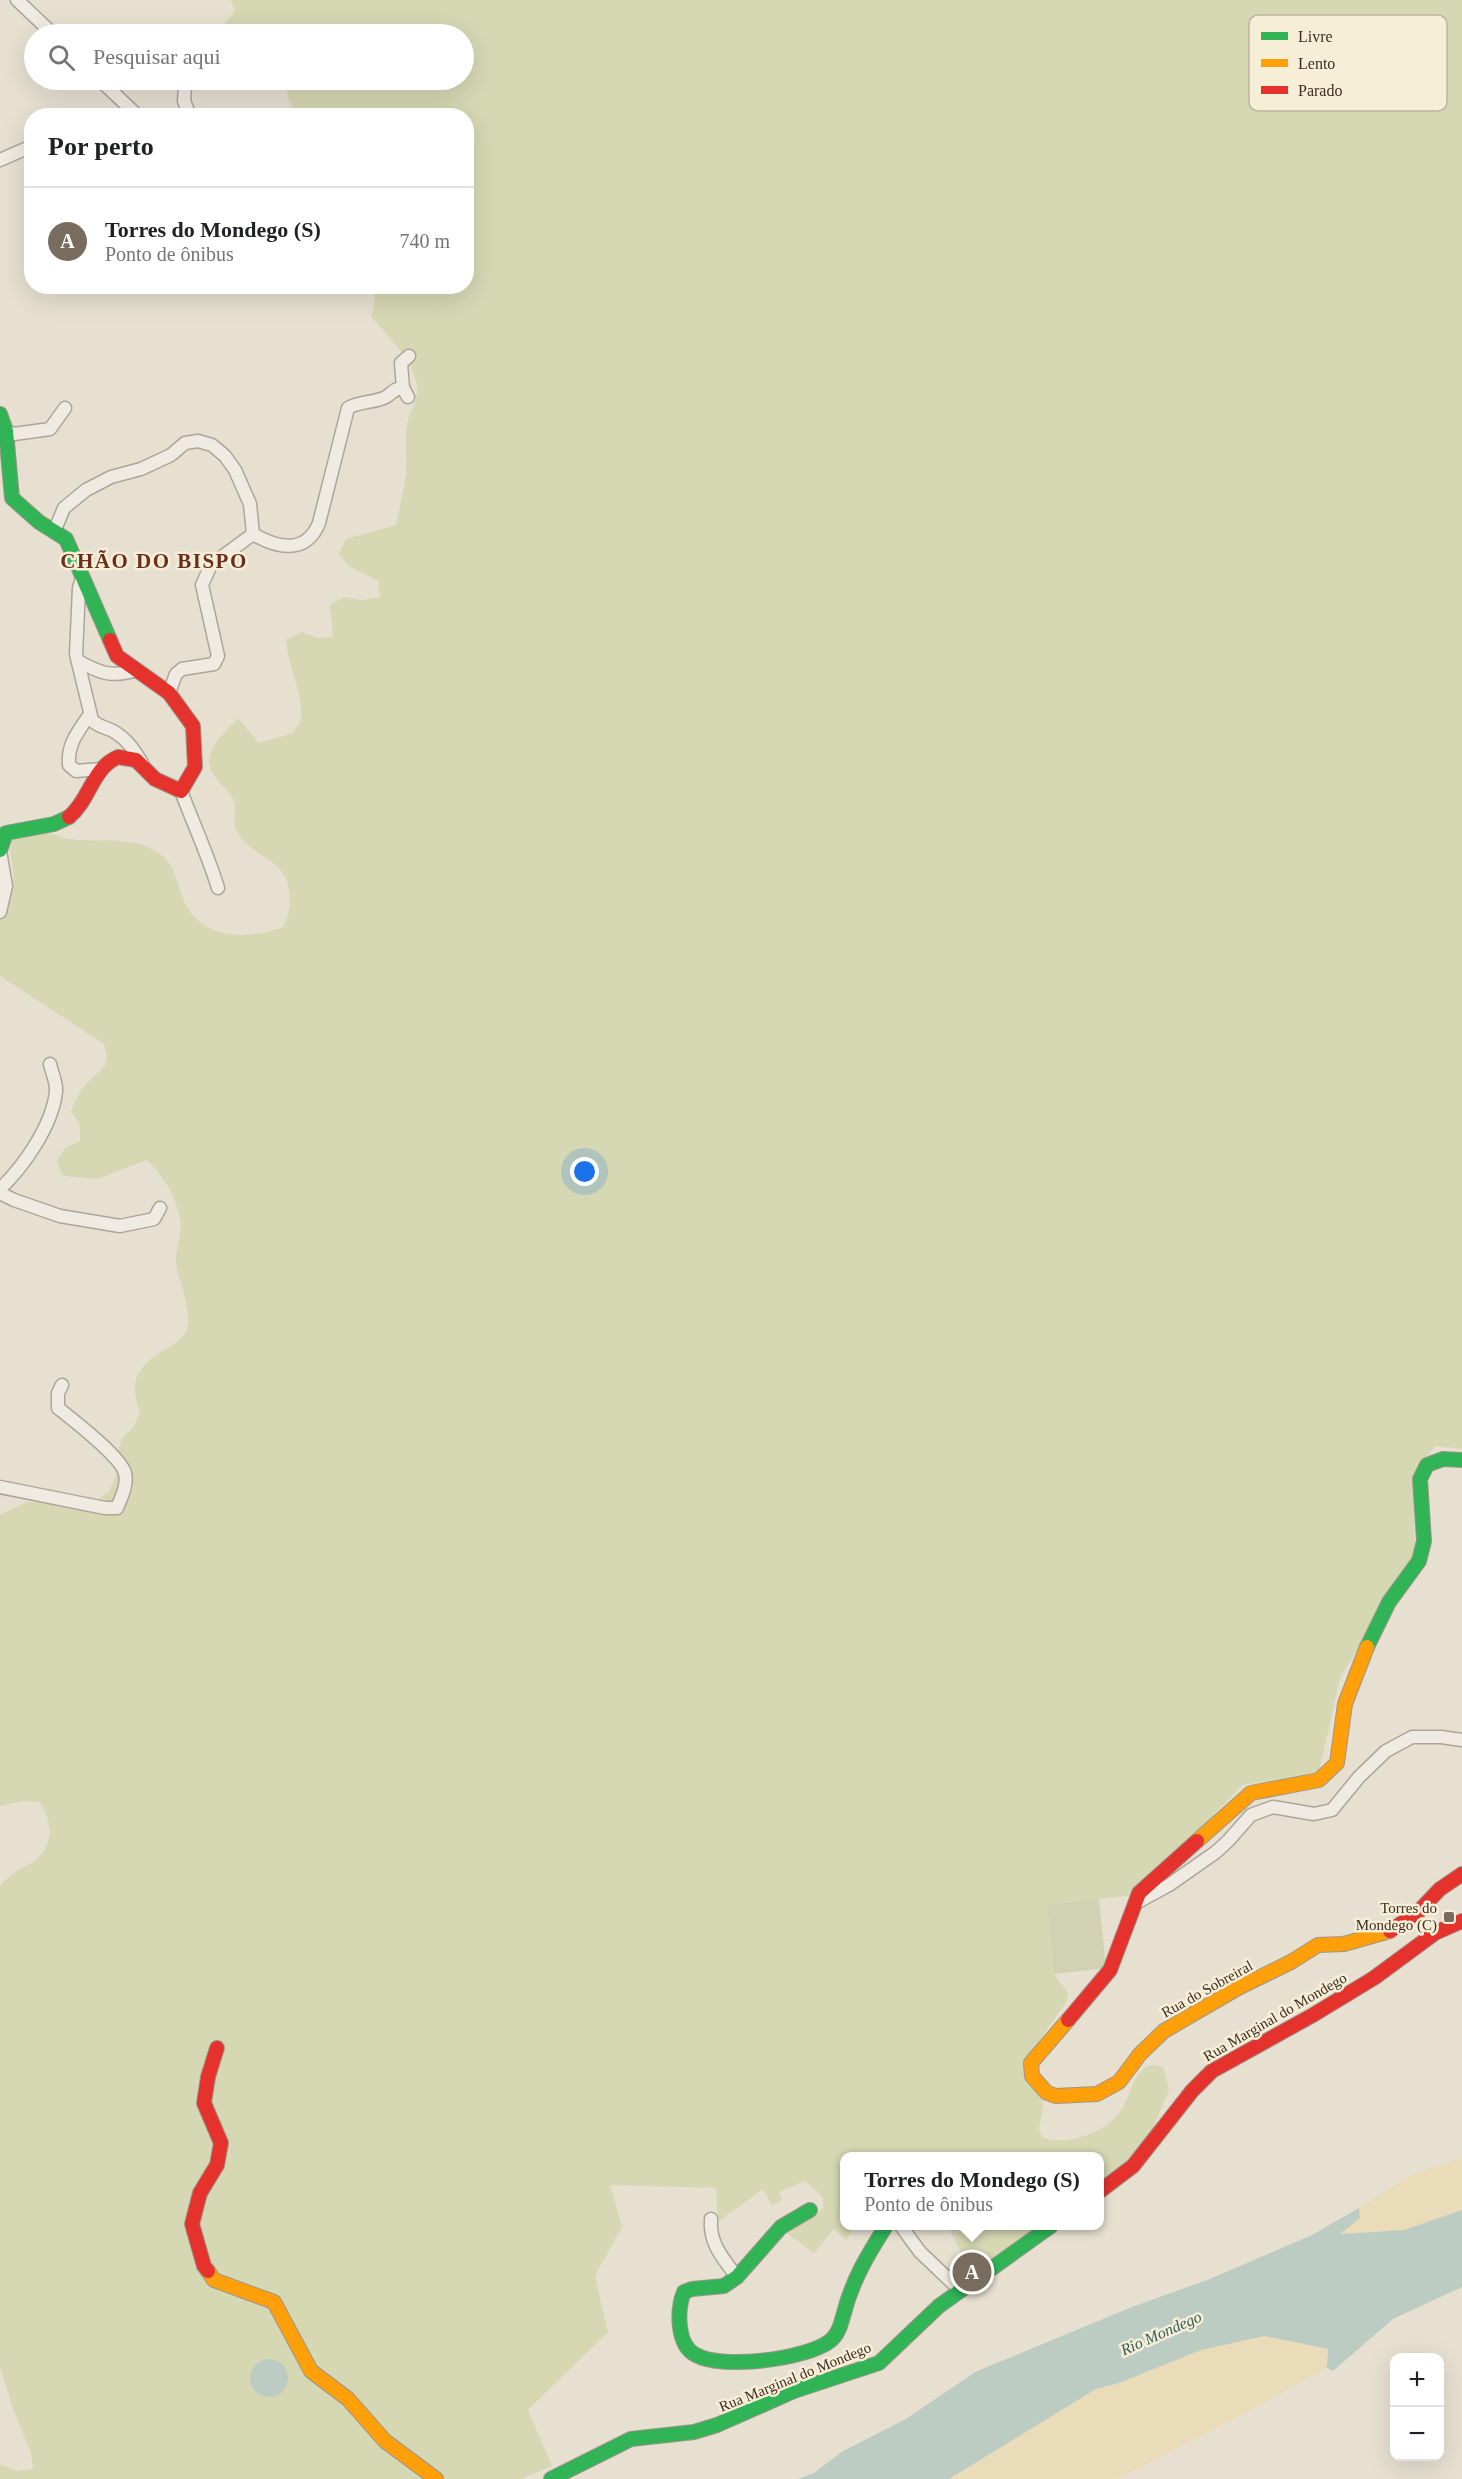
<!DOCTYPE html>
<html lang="pt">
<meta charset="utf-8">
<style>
:root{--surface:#fff;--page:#f2f2f2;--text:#202124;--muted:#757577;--line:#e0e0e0;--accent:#786c5e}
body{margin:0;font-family:Georgia,serif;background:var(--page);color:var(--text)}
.controls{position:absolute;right:18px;bottom:18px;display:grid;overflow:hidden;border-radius:12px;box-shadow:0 6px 24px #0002}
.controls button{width:54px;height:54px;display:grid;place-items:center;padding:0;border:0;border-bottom:2px solid var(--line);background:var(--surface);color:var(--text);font:30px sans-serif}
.you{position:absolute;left:585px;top:1172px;width:21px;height:21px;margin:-15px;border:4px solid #fff;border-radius:50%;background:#1a73e8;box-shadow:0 0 0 9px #1a73e833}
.badge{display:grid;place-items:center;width:39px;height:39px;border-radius:50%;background:var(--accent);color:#fff;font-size:20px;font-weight:700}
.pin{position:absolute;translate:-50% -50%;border:3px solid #fff;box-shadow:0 2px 6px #0006}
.popup{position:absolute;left:840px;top:2152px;width:264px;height:78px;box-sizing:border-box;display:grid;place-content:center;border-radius:12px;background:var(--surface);filter:drop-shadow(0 2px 4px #0005);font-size:20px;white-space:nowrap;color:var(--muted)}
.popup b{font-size:22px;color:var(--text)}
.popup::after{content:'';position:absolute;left:50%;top:100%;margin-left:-12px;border:12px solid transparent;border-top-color:var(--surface)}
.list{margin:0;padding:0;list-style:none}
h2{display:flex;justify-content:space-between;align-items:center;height:78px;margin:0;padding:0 24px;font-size:26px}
h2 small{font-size:20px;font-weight:400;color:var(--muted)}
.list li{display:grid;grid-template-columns:39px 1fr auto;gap:18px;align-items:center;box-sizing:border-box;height:108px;padding:0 24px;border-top:2px solid var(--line)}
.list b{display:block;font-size:22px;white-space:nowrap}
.list p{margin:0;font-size:20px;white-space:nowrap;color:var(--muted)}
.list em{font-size:20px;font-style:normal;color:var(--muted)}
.icon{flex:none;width:33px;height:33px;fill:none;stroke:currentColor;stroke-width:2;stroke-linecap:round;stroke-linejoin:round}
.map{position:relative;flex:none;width:1462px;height:2479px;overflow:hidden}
.search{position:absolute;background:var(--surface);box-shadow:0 6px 24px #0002;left:24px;top:24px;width:450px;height:66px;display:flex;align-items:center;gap:15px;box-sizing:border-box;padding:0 21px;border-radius:33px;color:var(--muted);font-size:22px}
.panel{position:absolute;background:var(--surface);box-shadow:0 6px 24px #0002;left:24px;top:108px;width:450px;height:186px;border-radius:24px}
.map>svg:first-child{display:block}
.green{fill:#d6d7b3}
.sand{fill:#eadcb9}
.cemetery{fill:#d1d1b3}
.water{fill:#bcccc2}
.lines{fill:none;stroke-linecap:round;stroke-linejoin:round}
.street-casing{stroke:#ada599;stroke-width:15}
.fast-casing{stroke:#9c958a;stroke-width:16}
.slow-casing{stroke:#9c958a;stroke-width:16}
.jam-casing{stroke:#9c958a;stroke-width:16}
.street{stroke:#efebe3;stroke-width:12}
.fast{stroke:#30b455;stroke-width:14}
.slow{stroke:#ff9f0a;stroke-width:14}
.jam{stroke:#e5322d;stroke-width:14}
.poi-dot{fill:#786c5e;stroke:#f7eed8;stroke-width:2}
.labels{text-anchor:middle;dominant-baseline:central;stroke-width:5;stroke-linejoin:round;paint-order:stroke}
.poi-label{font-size:15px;fill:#3d2e20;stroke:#f7eed8;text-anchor:end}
.street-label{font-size:15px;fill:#3d2e20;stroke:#f7eed8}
.water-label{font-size:16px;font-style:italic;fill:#2f5d5a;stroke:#f7eed8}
.district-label{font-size:21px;font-weight:bold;letter-spacing:1.5px;fill:#6b2e1e;stroke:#f7eed8}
.key{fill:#f7eed8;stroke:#bfb4a1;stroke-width:1.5}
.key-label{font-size:16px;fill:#3d2e20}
</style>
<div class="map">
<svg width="1462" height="2479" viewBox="0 0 1462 2479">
<rect width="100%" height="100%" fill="#e7e0d1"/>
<g class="green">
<path d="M231,0H1462V1449L1435,1446L1413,1474L1415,1554L1340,1678L1319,1772L1243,1785L1134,1895L1047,1905L1054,1974L1068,1993L1067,2001L1034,2048L1043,2106L1039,2130L1042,2137C1068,2147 1108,2132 1122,2109C1132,2092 1137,2056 1163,2067L1169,2090L1144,2149L1100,2182V2156H844V2226H855L846,2240L834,2229L814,2253L786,2232L814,2217L823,2208V2197L805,2181L779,2192L782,2200L772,2206L763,2189L718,2222L716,2188L610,2185L622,2227L595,2276L608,2332L528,2410L552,2466L521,2479H0V2464L17,2471L33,2469L31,2453L13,2409L0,2366V1886C9,1874 22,1869 34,1861C55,1846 52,1821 40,1802L23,1801L0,1806V1515L27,1502H95L109,1491L116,1476V1459L122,1438L133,1428L140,1413C127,1377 139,1366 169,1347C175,1343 182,1339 186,1332C193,1317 181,1284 177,1269C173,1252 183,1236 180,1219C177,1198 162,1174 147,1160L97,1179L63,1176L57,1162L65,1148L80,1141V1125L71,1111C75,1101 80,1089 89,1081C103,1068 111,1066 104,1044L0,976V903L10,888L14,877L10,849L12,840C21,838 34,832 43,832C51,832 61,838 69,839C98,843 134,835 159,853C174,863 176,880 182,896C199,940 244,941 283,927C290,914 290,907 289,892C286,857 253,859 237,832C231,823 239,807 232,797C227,789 219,783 214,776C199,754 224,733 238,718L259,743L293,733C296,728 301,722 301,716C303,691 287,665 286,640L302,632L318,638L333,637L330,605L344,597L361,600L380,597L378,581L349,566L339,554L346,539L396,525C399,508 404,491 406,475C407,458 405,441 407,424C410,411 419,399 417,385C412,359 388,336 371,317L375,301L372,287L466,286V116L300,115C288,105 285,95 289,80H464V34H225L224,24L235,11Z"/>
<polygon points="948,2226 1042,2226 973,2278"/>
</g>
<g class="sand">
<polygon points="1462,2158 1462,2210 1404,2230 1339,2234 1360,2218 1359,2208 1411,2175"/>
<polygon points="1266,2336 1328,2349 1327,2368 1234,2419 1117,2479 949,2479 1096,2389 1119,2383 1201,2350"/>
</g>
<polygon class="cemetery" points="1099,1899 1106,1968 1054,1974 1047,1905"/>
<g class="water">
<polygon points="1359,2208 1360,2218 1340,2234 1404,2230 1462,2210 1462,2287 1393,2319 1333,2371 1327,2368 1328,2349 1265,2336 1201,2350 1119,2383 1096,2389 949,2479 798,2479 814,2473 843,2451 906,2419 975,2372 1132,2307 1207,2280 1312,2235"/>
<circle cx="269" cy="2378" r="19"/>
</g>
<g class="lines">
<defs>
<g id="street">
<polyline points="17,0 53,34"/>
<polyline points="100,80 138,116"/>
<polyline points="185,85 184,101 190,116"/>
<polyline points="0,160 32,146"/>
<polyline points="403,388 401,363 409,356"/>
<polyline points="6,431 14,434 50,429 65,408"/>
<polyline points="54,532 64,508 86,490 111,477 141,469 171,455 185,443 198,441 212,445 225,456 235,470 250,504 253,534 211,565 202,585 218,656 214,664 182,669 176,674 169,693"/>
<path d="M253,534C277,548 306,555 319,523L348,408C360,401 374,403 386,397C392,393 395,388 403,388L408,397"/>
<path d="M82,578L79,588L76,654L92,720C98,727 106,727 113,731C127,739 134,750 142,763"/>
<path d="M78,661C100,673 111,678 137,670"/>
<path d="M90,714C79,731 67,743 69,765L76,771L101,769"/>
<path d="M181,791C193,823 208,855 218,888"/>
<polyline points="0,851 6,886 0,912"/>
<path d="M0,1189C24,1166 52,1126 56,1092C57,1083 52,1073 50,1064"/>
<polyline points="0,1193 14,1200 60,1216 120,1226 154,1219 160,1208"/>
<path d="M0,1487L105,1508H117C121,1498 128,1485 125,1473C120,1456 73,1420 58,1408V1393L62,1385"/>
<polyline points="1136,1903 1169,1885 1216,1852 1228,1841 1251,1815 1273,1807 1314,1814 1332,1810 1359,1777 1386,1751 1412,1737 1441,1737 1462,1740"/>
<path d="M711,2219C709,2244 723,2258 737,2277"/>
<polyline points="901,2226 920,2252 960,2290"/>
</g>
<g id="fast">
<polyline points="0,414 6,431 12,498 39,522 66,539 110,640"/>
<polyline points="0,850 6,833 54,824 69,817"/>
<polyline points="1367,1647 1389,1602 1419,1561 1424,1541 1420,1479 1427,1465 1443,1459 1462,1460"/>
<path d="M810,2210L781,2227L737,2277L724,2286L692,2289L684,2292C677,2309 676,2345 696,2355C722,2370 807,2359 830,2341C839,2334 841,2323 844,2313C852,2281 868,2254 886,2226"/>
<polyline points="551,2479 631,2439 694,2432 717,2425 794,2391 879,2363 939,2306 1051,2226"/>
</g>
<g id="slow">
<polyline points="1197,1841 1251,1793 1319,1780 1337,1763 1345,1704 1367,1647"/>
<polyline points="1068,2020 1031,2063 1032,2076 1047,2093 1056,2096 1097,2094 1119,2082 1140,2054 1164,2031 1238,1988 1291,1962 1318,1945 1344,1944 1390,1931"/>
<polyline points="208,2271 214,2280 274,2302 311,2371 348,2399 385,2441 436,2479"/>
</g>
<g id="jam">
<path d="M69,817C90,800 92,768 118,757L136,760L155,779L181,791L195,767L193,726L169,693L117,656L110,640"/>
<polyline points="1390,1931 1418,1912 1440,1889 1462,1874"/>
<polyline points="1068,2020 1110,1970 1139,1893 1197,1841"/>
<polyline points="1100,2191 1133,2166 1192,2091 1212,2071 1313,2015 1374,1978 1435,1933 1462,1921"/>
<polyline points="208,2271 204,2266 192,2224 200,2193 217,2165 221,2143 204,2103 208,2077 217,2048"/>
</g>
</defs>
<use href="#street" class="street-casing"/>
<use href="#fast" class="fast-casing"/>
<use href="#slow" class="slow-casing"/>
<use href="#jam" class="jam-casing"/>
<use href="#street" class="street"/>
<use href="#fast" class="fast"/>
<use href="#slow" class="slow"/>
<use href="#jam" class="jam"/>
</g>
<rect class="poi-dot" x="1443" y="1911" width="12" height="12" rx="3"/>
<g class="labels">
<g class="poi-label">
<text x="1437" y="1908">Torres do<tspan x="1437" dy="17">Mondego (C)</tspan></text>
</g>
<g class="street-label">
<text transform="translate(1207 1989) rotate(-29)">Rua do Sobreiral</text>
<text transform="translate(1275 2017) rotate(-30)">Rua Marginal do Mondego</text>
<text transform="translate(795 2377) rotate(-22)">Rua Marginal do Mondego</text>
</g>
<g class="water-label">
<text transform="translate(1161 2333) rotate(-24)">Rio Mondego</text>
</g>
<g class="district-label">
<text x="154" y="561">CHÃO DO BISPO</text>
</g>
</g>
<rect x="1249" y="15" width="198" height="96" rx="9" class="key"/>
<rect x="1261" y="32" width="27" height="8" fill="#30b455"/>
<rect x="1261" y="59" width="27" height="8" fill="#ff9f0a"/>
<rect x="1261" y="86" width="27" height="8" fill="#e5322d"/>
<g class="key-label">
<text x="1298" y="42">Livre</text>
<text x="1298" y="69">Lento</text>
<text x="1298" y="96">Parado</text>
</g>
</svg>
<div class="controls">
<button>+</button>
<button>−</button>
</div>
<div class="you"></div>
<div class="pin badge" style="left:972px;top:2272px">A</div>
<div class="popup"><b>Torres do Mondego (S)</b>Ponto de ônibus</div>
<div class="search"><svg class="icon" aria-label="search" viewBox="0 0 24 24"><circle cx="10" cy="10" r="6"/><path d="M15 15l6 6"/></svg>Pesquisar aqui</div>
<section class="panel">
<h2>Por perto<small></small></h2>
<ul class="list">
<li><span class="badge">A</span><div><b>Torres do Mondego (S)</b><p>Ponto de ônibus</p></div><em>740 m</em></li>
</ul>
</section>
</div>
